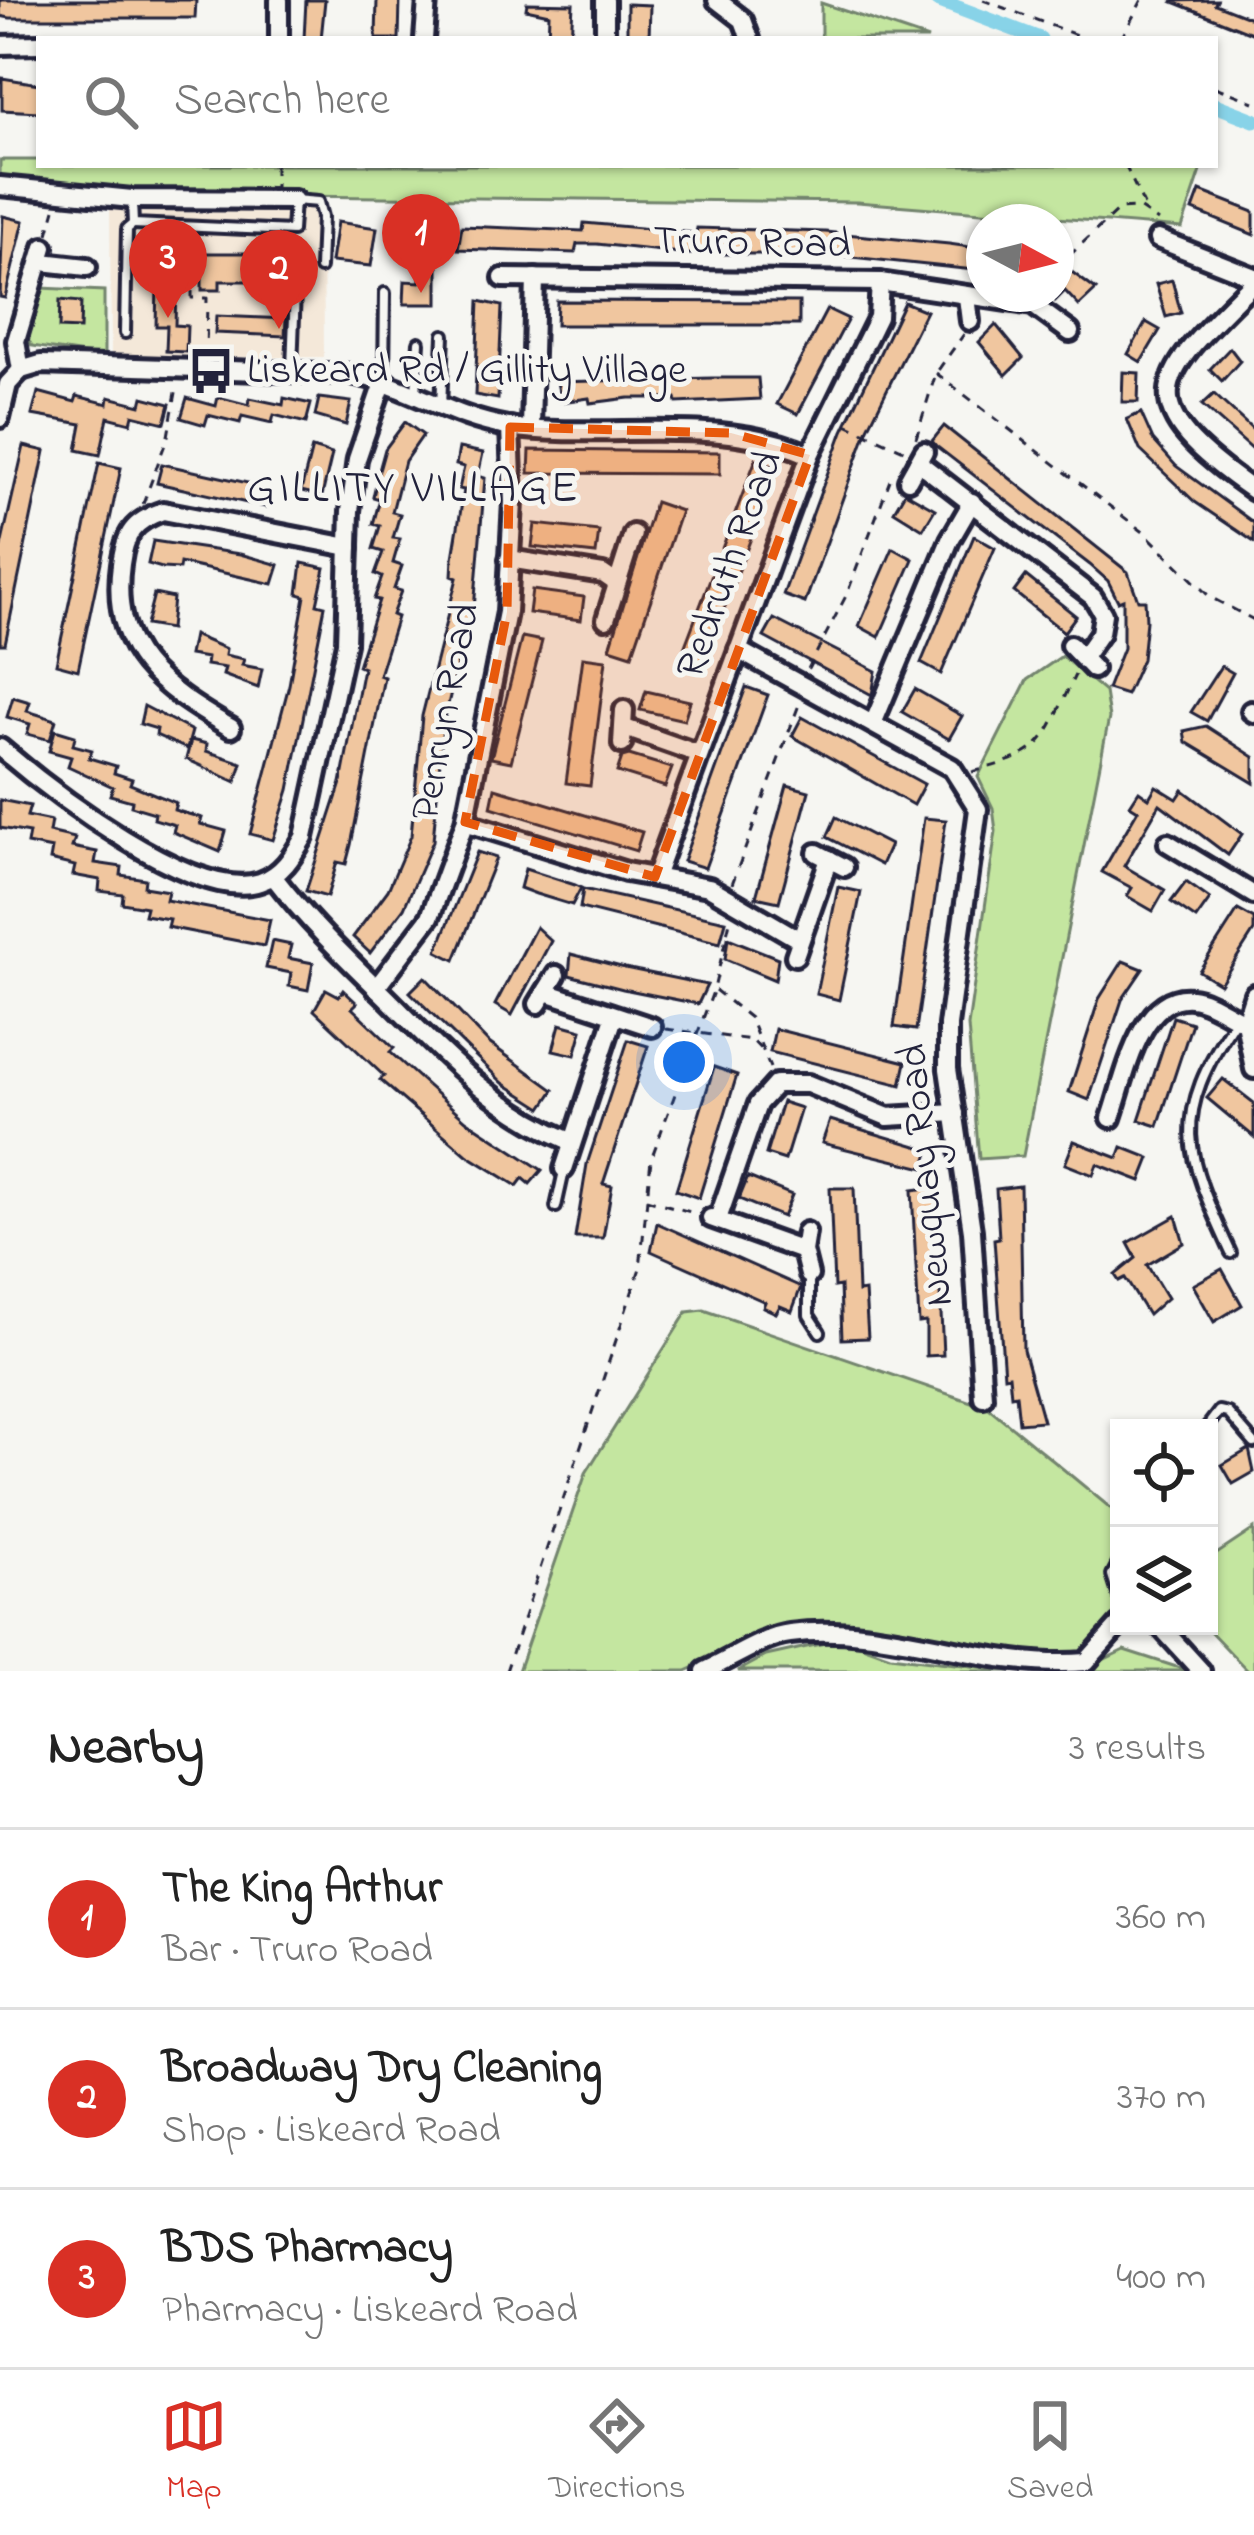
<!DOCTYPE html>
<meta charset="utf-8">
<style>
:root{--surface:#fff;--page:#f2f2f2;--text:#222;--muted:#767676;--line:#e0e0e0;--accent:#d93025}
body{margin:0;font-family:"Indie Flower",sans-serif;background:var(--page);color:var(--text)}
.controls{position:absolute;right:36px;bottom:36px;display:grid;overflow:hidden;border-radius:0px;box-shadow:0 3px 9px #0004}
.controls button{width:108px;height:108px;display:grid;place-items:center;padding:0;border:0;border-bottom:3px solid var(--line);background:var(--surface);color:var(--text);font:60px sans-serif}
.compass{position:absolute;left:966px;top:204px;width:108px;height:108px;border-radius:50%;background:var(--surface);box-shadow:0 3px 9px #0004;rotate:97deg}
.you{position:absolute;left:684px;top:1062px;width:42px;height:42px;margin:-30px;border:9px solid #fff;border-radius:50%;background:#1a73e8;box-shadow:0 0 0 18px #1a73e833}
.badge{display:grid;place-items:center;width:78px;height:78px;border-radius:50%;background:var(--accent);color:#fff;font-size:39px;font-weight:700}
.pin{position:absolute;translate:-50% -99px;filter:drop-shadow(0 3px 6px #0008)}
.pin::after{content:'';position:absolute;top:63px;width:42px;height:36px;background:inherit;clip-path:polygon(0 0,100% 0,50% 100%)}
.list{margin:0;padding:0;list-style:none}
h2{display:flex;justify-content:space-between;align-items:center;height:156px;margin:0;padding:0 48px;font-size:51px}
h2 small{font-size:39px;font-weight:400;color:var(--muted)}
.list li{display:grid;grid-template-columns:78px 1fr auto;gap:36px;align-items:center;box-sizing:border-box;height:180px;padding:0 48px;border-top:3px solid var(--line)}
.list b{display:block;font-size:45px;white-space:nowrap}
.list p{margin:0;font-size:39px;white-space:nowrap;color:var(--muted)}
.list em{font-size:39px;font-style:normal;color:var(--muted)}
.icon{flex:none;width:66px;height:66px;fill:none;stroke:currentColor;stroke-width:2;stroke-linecap:round;stroke-linejoin:round}
.map{position:relative;flex:none;width:1254px;height:1671px;overflow:hidden}
.search{position:absolute;background:var(--surface);box-shadow:0 3px 9px #0004;left:36px;right:36px;top:36px;height:132px;display:flex;align-items:center;gap:30px;box-sizing:border-box;padding:0 42px;border-radius:0px;color:var(--muted);font-size:45px}
.sheet{height:696px;background:var(--surface)}
nav{display:flex;justify-content:space-around;align-items:center;box-sizing:border-box;height:168px;border-top:3px solid var(--line);background:var(--surface);font-size:33px;color:var(--muted)}
nav a{display:grid;justify-items:center;gap:6px}
nav .on{color:var(--accent)}
.map>svg:first-child{display:block}
.built{fill:#f4e8d9}
.green{fill:#c4e6a0;stroke:#73846e;stroke-width:3}
.lines{fill:none;stroke-linecap:round;stroke-linejoin:round}
.canal{stroke:#88d3e8;stroke-width:15}
.building{fill:#f0c69f;stroke:#22223b;stroke-width:3}
.lane-casing{stroke:#22223b;stroke-width:16}
.street-casing{stroke:#22223b;stroke-width:26}
.path{stroke:#22223b;stroke-width:3;stroke-dasharray:9 9;stroke-linecap:butt}
.lane{stroke:#f6f6f2;stroke-width:8}
.street{stroke:#f6f6f2;stroke-width:16}
.marked{fill:#e8590c;fill-opacity:0.2;stroke:#e8590c;stroke-width:9;stroke-dasharray:24 15;stroke-linejoin:round}
.labels{text-anchor:middle;dominant-baseline:central;stroke-width:10;stroke-linejoin:round;paint-order:stroke}
.street-label{font-size:42px;fill:#22223b;stroke:#f6f6f2}
.poi-label{font-size:42px;fill:#22223b;stroke:#f6f6f2;text-anchor:start}
.neighbourhood-label{font-size:45px;letter-spacing:3px;fill:#22223b;stroke:#f6f6f2}
</style>
<div class="map">
<svg width="1254" height="1671" viewBox="0 0 1254 1671">
<rect width="100%" height="100%" fill="#f6f6f2"/>
<filter id="ink" filterUnits="userSpaceOnUse"><feTurbulence type="fractalNoise" baseFrequency=".00833" numOctaves="2"/><feDisplacementMap in="SourceGraphic" scale="24" xChannelSelector="R" yChannelSelector="G"/><feConvolveMatrix kernelMatrix="1 2 1 2 8 2 1 2 1" color-interpolation-filters="sRGB"/></filter>
<g filter="url(#ink)">
<polygon class="built" points="323,203 324,357 111,358 110,205"/>
<g class="green">
<polygon points="821,3 928,39 821,39"/>
<polygon points="0,160 39,160 39,165 1203,165 1182,228 857,202 111,194 0,180"/>
<polygon points="41,288 104,291 104,357 32,346 28,339"/>
<polygon points="1062,656 1105,692 1109,718 1023,1156 979,1159 968,1026 996,831 993,808 978,777 1027,680"/>
<polygon points="704,1310 989,1408 1119,1515 1119,1613 1084,1654 1037,1661 896,1634 750,1643 686,1671 518,1671 586,1473 687,1312"/>
<polygon points="1254,1529 1254,1671 1248,1671 1205,1626 1209,1626 1209,1559"/>
<polygon points="843,1639 890,1656 1013,1671 738,1671 766,1656"/>
<polygon points="1124,1650 1189,1671 1080,1671"/>
</g>
<g class="lines">
<g class="canal">
<polyline points="937,0 1040,39"/>
<polyline points="1215,105 1254,120"/>
</g>
</g>
<g class="building">
<polygon points="0,0 196,0 195,18 10,18 0,16"/>
<polygon points="306,0 325,0 321,39 304,39"/>
<polygon points="377,0 400,0 399,39 376,39"/>
<polygon points="1217,0 1215,4 1254,19 1254,34 1171,1"/>
<polygon points="527,3 573,4 571,39 548,39 549,14 526,9"/>
<polygon points="627,4 650,5 649,39 627,39"/>
<polygon points="2,78 39,84 39,112 2,110"/>
<polygon points="1200,191 1254,212 1254,235 1193,210"/>
<polygon points="3,216 24,221 5,298 0,297"/>
<polygon points="337,222 377,228 371,266 331,262"/>
<polygon points="584,223 696,233 697,228 825,232 949,244 984,249 984,271 823,254 689,254 597,244 577,244 575,253 458,249 462,226 583,231"/>
<polygon points="158,246 177,247 175,325 187,326 186,352 166,351 167,326 156,326"/>
<polygon points="202,253 270,253 270,281 220,281 220,290 202,290"/>
<polygon points="1065,267 1096,290 1079,306 1065,291 1056,300 1056,275"/>
<polygon points="420,268 438,268 438,304 404,304 405,281 420,282"/>
<polygon points="1172,280 1181,313 1166,317 1156,284"/>
<polygon points="60,300 81,302 80,329 59,328"/>
<polygon points="479,301 502,306 498,399 475,395"/>
<polygon points="557,301 799,302 799,325 556,325"/>
<polygon points="904,302 926,311 868,428 805,603 783,595 843,431"/>
<polygon points="827,309 848,319 798,414 777,404"/>
<polygon points="216,316 286,319 285,336 215,333"/>
<polygon points="1146,322 1160,330 1141,362 1128,354"/>
<polygon points="996,325 1023,358 1006,375 979,342"/>
<polygon points="1230,348 1240,361 1222,381 1210,369"/>
<polygon points="1123,372 1139,373 1138,402 1122,402"/>
<polygon points="712,378 758,378 760,399 677,403 676,398 629,398 590,403 589,398 561,402 557,382"/>
<polygon points="38,392 75,402 77,396 108,404 109,397 141,405 143,397 170,404 165,423 133,415 131,423 108,417 100,455 77,450 82,424 32,415"/>
<polygon points="1214,394 1254,431 1254,451 1202,405"/>
<polygon points="218,397 249,405 250,398 283,405 284,398 311,404 306,423 274,415 272,423 242,416 240,423 208,415 205,425 181,418 187,398 216,406"/>
<polygon points="319,398 351,402 346,425 315,416"/>
<polygon points="1141,413 1153,440 1176,466 1254,523 1254,542 1195,502 1140,450 1127,419"/>
<polygon points="405,422 423,435 405,461 392,512 400,514 393,538 400,539 393,563 402,566 394,589 401,591 392,615 397,617 379,675 384,677 351,845 346,864 337,862 327,897 306,891 341,783 363,668 358,666 379,600 374,599 382,577 375,574 383,552 373,549 380,526 373,524 380,499 373,497 378,474 385,449"/>
<polygon points="944,426 1128,572 1138,600 1145,600 1146,621 1142,659 1126,695 1107,689 1123,648 1123,599 1118,601 1108,581 1090,565 936,446 932,441"/>
<polygon points="24,446 45,451 5,644 0,644 0,551"/>
<polygon points="312,448 332,454 322,496 301,491"/>
<polygon points="459,448 483,453 478,476 485,478 473,621 469,637 464,636 443,726 433,841 404,908 370,953 353,937 388,890 411,836 422,716 457,578 452,576 453,558 464,490 459,489 464,467 456,465"/>
<polygon points="530,450 720,452 720,474 529,473"/>
<polygon points="756,459 778,467 700,672 678,664"/>
<polygon points="99,463 121,468 78,670 56,664"/>
<polygon points="162,464 270,488 265,507 157,483"/>
<polygon points="905,492 935,509 923,529 894,511"/>
<polygon points="655,502 681,511 632,655 610,648"/>
<polygon points="535,524 599,531 596,554 532,547"/>
<polygon points="974,536 995,548 941,674 921,663"/>
<polygon points="153,541 240,554 279,565 273,584 180,563 179,569 162,568 148,564"/>
<polygon points="893,548 913,559 879,637 859,626"/>
<polygon points="302,563 325,568 317,604 325,606 289,790 273,840 250,834 289,685 305,596 298,594"/>
<polygon points="1026,576 1076,616 1064,632 1014,592"/>
<polygon points="532,590 584,597 581,620 529,613"/>
<polygon points="154,594 173,598 170,629 146,625"/>
<polygon points="774,619 876,671 872,695 764,637"/>
<polygon points="193,635 226,649 225,655 244,659 242,665 262,669 258,688 223,675 225,668 206,665 207,658 189,655"/>
<polygon points="522,637 542,641 511,762 491,758"/>
<polygon points="583,657 606,660 590,786 566,783"/>
<polygon points="1221,666 1233,673 1207,721 1191,712"/>
<polygon points="746,687 768,695 705,868 683,861"/>
<polygon points="915,689 962,716 949,739 902,712"/>
<polygon points="646,691 690,701 684,720 640,710"/>
<polygon points="13,697 30,702 27,711 56,720 50,740 27,734 30,724 7,717"/>
<polygon points="144,706 192,731 187,749 156,735 157,729 140,724"/>
<polygon points="802,717 924,784 913,805 792,736"/>
<polygon points="1206,726 1254,757 1254,783 1186,742 1184,731"/>
<polygon points="55,730 75,736 73,745 92,750 89,758 116,766 114,773 132,779 130,784 176,803 174,810 202,818 200,824 226,831 220,852 173,832 175,825 154,819 155,813 131,806 132,801 110,795 113,787 68,766 71,757 49,751"/>
<polygon points="191,740 207,744 206,751 242,763 236,782 186,759"/>
<polygon points="629,755 672,768 665,787 617,772 622,757"/>
<polygon points="787,785 809,791 779,902 756,897"/>
<polygon points="1156,786 1177,799 1183,790 1242,834 1228,855 1160,804 1124,866 1165,890 1153,911 1127,896 1132,888 1102,872 1138,810 1130,805 1139,791 1149,798"/>
<polygon points="495,788 642,832 636,851 491,807"/>
<polygon points="0,800 30,806 27,816 51,821 49,832 75,838 72,847 97,852 95,863 122,867 121,875 145,879 144,887 168,891 166,900 270,920 264,946 167,927 169,919 144,915 146,907 122,903 123,894 99,891 100,880 73,875 75,866 50,860 52,849 27,844 29,833 0,828"/>
<polygon points="836,817 890,845 881,865 827,837"/>
<polygon points="924,818 946,820 916,1030 894,1027"/>
<polygon points="477,852 496,858 455,960 437,951"/>
<polygon points="525,869 575,885 581,888 572,905 536,894 520,888"/>
<polygon points="1186,882 1210,899 1196,919 1171,902"/>
<polygon points="838,887 861,892 839,1000 816,994"/>
<polygon points="583,889 726,921 720,943 580,908"/>
<polygon points="1238,910 1254,919 1254,931 1220,984 1199,971"/>
<polygon points="536,927 551,941 512,1015 495,1005"/>
<polygon points="728,938 778,958 775,980 725,959"/>
<polygon points="272,941 291,945 288,958 313,963 308,990 289,986 291,973 266,968"/>
<polygon points="571,954 625,968 707,985 698,1004 623,989 569,975"/>
<polygon points="1123,961 1143,969 1122,1000 1089,1100 1069,1092 1099,999"/>
<polygon points="425,977 489,1043 554,1090 542,1108 503,1083 410,992"/>
<polygon points="326,989 339,996 343,990 357,1003 352,1008 394,1048 390,1052 466,1120 542,1170 530,1184 523,1178 517,1186 467,1155 380,1080 384,1076 314,1010"/>
<polygon points="1173,1017 1192,1023 1158,1126 1139,1120"/>
<polygon points="560,1024 582,1030 575,1055 553,1050"/>
<polygon points="775,1029 906,1062 901,1085 770,1052"/>
<polygon points="628,1040 648,1046 603,1184 612,1186 603,1238 575,1238 587,1164"/>
<polygon points="714,1067 737,1075 699,1198 676,1190"/>
<polygon points="1223,1079 1254,1103 1254,1137 1207,1098"/>
<polygon points="782,1102 801,1108 785,1160 766,1154"/>
<polygon points="830,1120 930,1150 924,1168 822,1143"/>
<polygon points="1074,1141 1118,1158 1122,1147 1150,1158 1141,1181 1097,1164 1093,1175 1065,1164"/>
<polygon points="748,1177 792,1195 783,1217 739,1199"/>
<polygon points="1020,1186 1023,1350 1043,1421 1019,1423 1016,1394 1011,1395 1009,1375 1004,1376 994,1239 999,1238 996,1189"/>
<polygon points="935,1187 943,1355 926,1356 926,1322 919,1323 912,1190"/>
<polygon points="830,1188 854,1188 858,1292 865,1291 868,1338 842,1339 840,1286 834,1287"/>
<polygon points="1176,1216 1184,1243 1147,1265 1167,1298 1148,1315 1125,1278 1119,1281 1115,1275 1136,1258 1128,1243"/>
<polygon points="657,1223 801,1287 792,1311 780,1306 776,1313 763,1307 765,1302 651,1251"/>
<polygon points="1222,1269 1242,1305 1214,1322 1193,1285"/>
<polygon points="1249,1449 1254,1472 1233,1484 1222,1465"/>
</g>
<g class="lines">
<defs>
<g id="lane">
<polyline points="132,201 133,224 292,231 294,200 318,202 322,217 320,268"/>
<polyline points="125,333 127,229 133,224"/>
<polyline points="292,369 296,263"/>
<polyline points="384,379 385,293"/>
<polyline points="416,395 419,342"/>
<polyline points="441,407 444,335"/>
<polyline points="556,1207 564,1171"/>
<path d="M1231,1253C1184,1151 1170,1118 1236,1019"/>
<polyline points="809,1276 809,1315 820,1332"/>
<polyline points="1206,1428 1219,1411 1228,1413 1254,1443"/>
<polyline points="1119,1562 1112,1575 1119,1597"/>
</g>
<g id="street">
<polyline points="279,0 279,39"/>
<polyline points="605,0 605,39"/>
<polyline points="717,0 743,20 750,39"/>
<polyline points="424,39 427,0"/>
<polyline points="0,45 39,44"/>
<polyline points="0,186 132,199 294,200"/>
<polyline points="1158,239 1254,277"/>
<polyline points="42,262 87,267"/>
<polyline points="503,278 880,282 1033,305 1070,332"/>
<path d="M1254,282C1159,377 1123,400 1254,491"/>
<polyline points="967,297 970,321"/>
<path d="M21,370L41,364L352,374C407,385 451,418 508,427C608,441 715,413 810,455"/>
<polyline points="21,370 16,341 44,247"/>
<polyline points="0,418 8,384 21,370"/>
<polyline points="531,428 535,278"/>
<polyline points="918,462 1093,597 1103,614 1100,633 1084,656"/>
<polyline points="908,480 924,451"/>
<polyline points="509,559 603,574 616,583"/>
<polyline points="606,619 633,534"/>
<polyline points="1070,645 1093,669"/>
<polyline points="738,650 952,768 978,809 948,1025 948,1069 972,1231 983,1397"/>
<polyline points="1251,711 1254,713"/>
<polyline points="873,724 950,540 972,502"/>
<path d="M231,728C161,687 109,652 121,564C125,534 133,521 163,511L349,547"/>
<polyline points="625,728 699,754"/>
<polyline points="622,744 624,710"/>
<path d="M0,748C48,789 195,904 260,882C282,875 293,856 304,837L346,643L350,511L357,459L384,380"/>
<polyline points="465,822 626,872 709,887 798,939"/>
<polyline points="1168,843 1254,895"/>
<polyline points="817,853 844,867"/>
<path d="M273,876C306,919 342,954 381,992C441,1051 491,1108 570,1141"/>
<polyline points="655,877 810,455 878,317 880,282"/>
<polyline points="795,956 829,859"/>
<polyline points="376,988 430,917 465,822 507,612 513,502 510,427"/>
<polyline points="546,992 652,1027"/>
<polyline points="1254,994 1245,1022 1254,1069"/>
<polyline points="538,1004 556,975"/>
<path d="M1111,1118C1124,1082 1139,993 1191,998C1210,1000 1227,1015 1245,1022"/>
<polyline points="564,1169 614,1017"/>
<polyline points="711,1218 803,1251"/>
<polyline points="718,1219 758,1104 776,1084 808,1084 888,1117 955,1113"/>
<polyline points="806,1232 803,1251 809,1275"/>
<polyline points="1160,1626 1201,1671"/>
<path d="M705,1671C730,1660 763,1637 790,1634C888,1621 986,1671 1086,1662L1119,1625"/>
</g>
</defs>
<use href="#lane" class="lane-casing"/>
<use href="#street" class="street-casing"/>
<g class="path">
<polyline points="983,0 1087,39"/>
<polyline points="1121,39 1142,0"/>
<polyline points="1215,87 1254,102"/>
<polyline points="275,165 275,187"/>
<polyline points="1125,165 1147,212"/>
<polyline points="48,234 55,209"/>
<polyline points="192,237 192,298 207,298 206,356"/>
<polyline points="1056,268 1119,209 1139,208 1158,221"/>
<polyline points="936,373 1146,534 1210,597 1254,620"/>
<polyline points="846,424 908,452"/>
<polyline points="916,438 936,373 964,334"/>
<polyline points="143,504 168,436 177,387"/>
<polyline points="808,669 847,594 890,480"/>
<path d="M972,772C1048,752 1042,744 1075,675"/>
<polyline points="732,884 800,702"/>
<polyline points="715,990 750,1018 770,1068"/>
<polyline points="666,1029 752,1040 765,1054"/>
<polyline points="646,1199 694,1213"/>
<polyline points="506,1671 640,1268 651,1159 714,989 731,917"/>
</g>
<use href="#lane" class="lane"/>
<use href="#street" class="street"/>
</g>
</g>
<path class="marked" d="M510,427L731,433L810,455L655,877L465,822L507,612Z"/>
<defs>
<symbol id="bus-bare" viewBox="-9 -9 18 18"><path d="M-5-6H5V4H4V6H2V4H-2V6H-4V4H-5ZM-3.5-4V0h7V-4ZM-3.5 1.2v1.5H-2V1.2ZM2 1.2v1.5H3.5V1.2Z" fill="#22223b" stroke="#f6f6f2" stroke-width="2.5" paint-order="stroke"/></symbol>
</defs>
<g fill-rule="evenodd">
<use href="#bus-bare" x="178" y="338" width="66" height="66"/>
</g>
<g class="labels">
<g class="street-label">
<text transform="translate(752 244) rotate(1)">Truro Road</text>
<text transform="translate(731 565) rotate(-70)">Redruth Road</text>
<text transform="translate(447 712) rotate(-79)">Penryn Road</text>
<text transform="translate(927 1175) rotate(-96)">Newquay Road</text>
</g>
<g class="poi-label">
<text x="247" y="371">Liskeard Rd / Gillity Village</text>
</g>
<g class="neighbourhood-label">
<text x="414" y="490">GILLITY VILLAGE</text>
</g>
</g>
</svg>
<div class="controls">
<button><svg class="icon" aria-label="locate" viewBox="0 0 24 24"><circle cx="12" cy="12" r="6"/><path d="M12 2v4M12 18v4M2 12h4M18 12h4"/></svg></button>
<button><svg class="icon" aria-label="layers" viewBox="0 0 24 24"><path d="M12 4l9 5-9 5-9-5zM3 14l9 5 9-5"/></svg></button>
</div>
<svg class="compass" viewBox="-18 -18 36 36"><path d="M0-13l5 13h-10z" fill="#e53935"/><path d="M0 13l5-13h-10z" fill="#767676"/></svg>
<div class="you"></div>
<div class="pin badge" style="left:421px;top:293px">1</div>
<div class="pin badge" style="left:279px;top:329px">2</div>
<div class="pin badge" style="left:168px;top:318px">3</div>
<div class="search"><svg class="icon" aria-label="search" viewBox="0 0 24 24"><circle cx="10" cy="10" r="6"/><path d="M15 15l6 6"/></svg>Search here</div>
</div>
<section class="sheet">
<h2>Nearby<small>3 results</small></h2>
<ul class="list">
<li><span class="badge">1</span><div><b>The King Arthur</b><p>Bar · Truro Road</p></div><em>360 m</em></li>
<li><span class="badge">2</span><div><b>Broadway Dry Cleaning</b><p>Shop · Liskeard Road</p></div><em>370 m</em></li>
<li><span class="badge">3</span><div><b>BDS Pharmacy</b><p>Pharmacy · Liskeard Road</p></div><em>400 m</em></li>
</ul>
</section>
<nav>
<a class="on"><svg class="icon" aria-label="map" viewBox="0 0 24 24"><path d="M3 6l6-2 6 2 6-2v14l-6 2-6-2-6 2zM9 4v14M15 6v14"/></svg>Map</a>
<a><svg class="icon" aria-label="directions" viewBox="0 0 24 24"><path d="M12 3l9 9-9 9-9-9zM9 14v-3h6M13 9l2 2-2 2"/></svg>Directions</a>
<a><svg class="icon" aria-label="saved" viewBox="0 0 24 24"><path d="M7 4h10v16l-5-4-5 4z"/></svg>Saved</a>
</nav>
